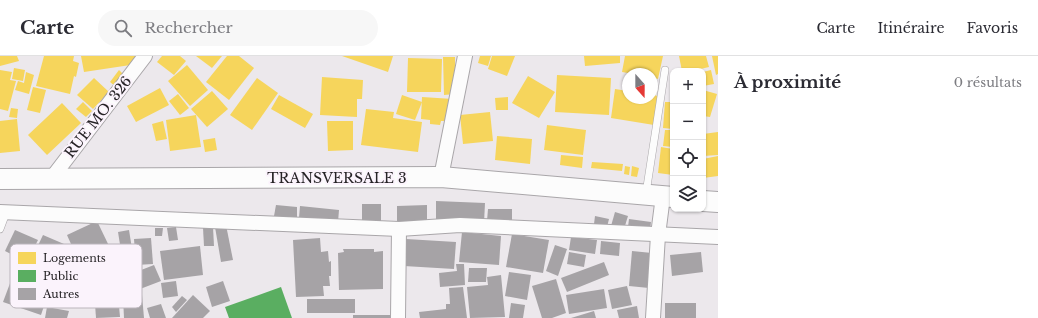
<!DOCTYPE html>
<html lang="fr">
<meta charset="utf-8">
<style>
:root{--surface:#fff;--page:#f7f7f7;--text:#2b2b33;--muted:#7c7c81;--line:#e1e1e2}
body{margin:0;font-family:"Libre Baskerville",serif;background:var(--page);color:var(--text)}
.controls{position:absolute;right:12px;top:12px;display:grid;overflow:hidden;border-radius:8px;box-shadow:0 1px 3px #0004}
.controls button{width:36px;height:36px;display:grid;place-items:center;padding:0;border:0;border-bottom:1px solid var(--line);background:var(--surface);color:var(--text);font:20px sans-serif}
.compass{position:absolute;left:622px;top:12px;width:36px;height:36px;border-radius:50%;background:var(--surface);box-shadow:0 1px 3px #0004;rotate:159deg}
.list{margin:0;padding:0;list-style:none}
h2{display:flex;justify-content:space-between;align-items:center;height:52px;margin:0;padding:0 16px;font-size:17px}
h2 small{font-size:13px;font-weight:400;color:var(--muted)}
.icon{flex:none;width:22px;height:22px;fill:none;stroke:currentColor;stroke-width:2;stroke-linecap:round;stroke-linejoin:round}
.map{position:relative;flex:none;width:718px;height:262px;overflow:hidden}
header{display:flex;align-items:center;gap:24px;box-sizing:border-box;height:56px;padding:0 20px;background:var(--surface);border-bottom:1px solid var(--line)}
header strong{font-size:19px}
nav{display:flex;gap:22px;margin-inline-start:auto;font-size:14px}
.search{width:280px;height:36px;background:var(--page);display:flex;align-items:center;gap:10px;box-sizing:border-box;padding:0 14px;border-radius:22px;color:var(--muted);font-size:15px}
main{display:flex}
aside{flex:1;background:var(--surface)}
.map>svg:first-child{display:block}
.homes{fill:#f6d55c}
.public{fill:#5aae61}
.building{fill:#a6a3a6}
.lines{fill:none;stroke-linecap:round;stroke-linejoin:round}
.lane-casing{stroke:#a9a6a9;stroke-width:8}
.street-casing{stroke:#a9a6a9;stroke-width:16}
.secondary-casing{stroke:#a9a6a9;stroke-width:22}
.lane{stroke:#fcfcfc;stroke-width:7}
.street{stroke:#fcfcfc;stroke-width:14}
.secondary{stroke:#fcfcfc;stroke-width:20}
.labels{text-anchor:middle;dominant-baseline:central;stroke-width:4;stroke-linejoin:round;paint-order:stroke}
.street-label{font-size:14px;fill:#262326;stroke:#fbf3fc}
.key{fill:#fbf3fc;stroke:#bbb5bc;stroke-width:1}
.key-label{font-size:11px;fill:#262326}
</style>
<header>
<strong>Carte</strong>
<div class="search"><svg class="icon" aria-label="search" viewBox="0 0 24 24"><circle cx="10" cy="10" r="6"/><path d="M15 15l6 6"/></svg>Rechercher</div>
<nav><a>Carte</a><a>Itinéraire</a><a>Favoris</a></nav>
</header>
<main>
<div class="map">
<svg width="718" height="262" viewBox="0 0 718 262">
<rect width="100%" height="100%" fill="#ece8ec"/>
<g class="homes">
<polygon points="0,0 17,0 19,5 0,10"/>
<polygon points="44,0 74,0 73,5 79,7 76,21 74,20 70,38 36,30"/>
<polygon points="81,0 136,0 137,8 84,16"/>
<polygon points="162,0 180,0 186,5 174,19 157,6"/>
<polygon points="196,0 222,0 212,12"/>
<polygon points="227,0 239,0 254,12 229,44 206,26"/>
<polygon points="342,0 393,0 388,16"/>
<polygon points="480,0 491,0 488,10 478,7"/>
<polygon points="492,0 515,0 507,20 488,13"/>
<polygon points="584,0 620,0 620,7 585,10"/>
<polygon points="625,0 663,0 658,23 652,21 652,18 634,18 622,16"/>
<polygon points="679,0 706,0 709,11 692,15 682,15"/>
<polygon points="712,0 718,0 718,18 716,19"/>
<polygon points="443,1 455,1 455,38 444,39"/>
<polygon points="408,2 442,3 441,36 407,36"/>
<polygon points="187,9 208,34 190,50 168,25"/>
<polygon points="14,12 25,14 23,25 12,23"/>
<polygon points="0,14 12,16 10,24 16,25 8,55 0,53"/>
<polygon points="119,14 125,20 116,31 110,26"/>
<polygon points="711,14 714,28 703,30 703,16"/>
<polygon points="26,16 34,19 29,38 15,34 18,25 24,27"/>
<polygon points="557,19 611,22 609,59 555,56"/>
<polygon points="528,20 555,36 539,62 512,47"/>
<polygon points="322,21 363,24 362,43 357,43 357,61 320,59"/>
<polygon points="94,22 109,36 93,53 77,39"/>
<polygon points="257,22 278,37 252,74 230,59"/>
<polygon points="33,31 46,34 40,57 27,54"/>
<polygon points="160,32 169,49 136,66 127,50"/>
<polygon points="615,33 628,35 628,42 652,42 652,39 659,40 654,69 611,62"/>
<polygon points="703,34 717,38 710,61 703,60"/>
<polygon points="212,35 228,53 207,71 191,53"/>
<polygon points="178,38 189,52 180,59 169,45"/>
<polygon points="279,39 313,58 305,72 271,53"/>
<polygon points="402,39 422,46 415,64 396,58"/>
<polygon points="422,41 453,43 451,65 441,65 440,69 430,68 430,64 421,63"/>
<polygon points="508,41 508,54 496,54 495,42"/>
<polygon points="83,46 92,55 86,61 76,53"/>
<polygon points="665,46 673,46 673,73 663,72"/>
<polygon points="62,47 81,67 47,99 28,79"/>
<polygon points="11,52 18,53 17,62 9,61"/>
<polygon points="366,53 394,56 393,62 422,66 418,96 361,89"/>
<polygon points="490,56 493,85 463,88 460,59"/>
<polygon points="196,59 201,91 170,95 166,64"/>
<polygon points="17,63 20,95 0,97 0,65"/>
<polygon points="163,65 167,83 156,85 152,68"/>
<polygon points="327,65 353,65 353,94 328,95"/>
<polygon points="547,69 586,74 583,99 544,94"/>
<polygon points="665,74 673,74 673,91 663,90"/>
<polygon points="718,76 718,99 703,100 703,78"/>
<polygon points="497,80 532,83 530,108 495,104"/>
<polygon points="215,82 217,94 205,96 203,84"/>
<polygon points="661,91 673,93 673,119 658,117"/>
<polygon points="561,99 583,101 582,112 560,109"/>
<polygon points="718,100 718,120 703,122 703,103"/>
<polygon points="592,106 623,108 622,115 591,112"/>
<polygon points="625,110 630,111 629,119 624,118"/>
<polygon points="632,110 639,112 637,121 631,120"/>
</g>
<polygon class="public" points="281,231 292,262 229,262 225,251"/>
<g class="building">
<polygon points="436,145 485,147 484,167 436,165"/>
<rect x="362" y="148" width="19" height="17"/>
<polygon points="276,149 297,151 297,162 274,160"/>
<polygon points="427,149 427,167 397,167 397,150"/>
<polygon points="300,150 339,154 338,166 299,162"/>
<polygon points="488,153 512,153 512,165 487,165"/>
<polygon points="615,156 628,160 624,173 611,170"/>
<polygon points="595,160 609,163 607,171 594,168"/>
<polygon points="629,163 651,166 650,175 628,171"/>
<polygon points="97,165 110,192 79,206 67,179"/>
<polygon points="226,169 233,204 221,206 215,171"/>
<polygon points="176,171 178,184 169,185 167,172"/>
<polygon points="213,171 214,190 204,190 203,172"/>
<polygon points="155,172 163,172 162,180 155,180"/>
<polygon points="15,174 38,184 27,206 5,195"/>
<polygon points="129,174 133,199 122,201 118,176"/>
<polygon points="462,176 501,180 499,209 459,206"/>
<polygon points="512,178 549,184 543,217 506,211"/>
<polygon points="43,179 64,188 52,212 32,202"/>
<polygon points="571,181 597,184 595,198 569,194"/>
<polygon points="151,182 153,208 136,209 134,183"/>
<polygon points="320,182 321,196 328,195 329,206 331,205 331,220 329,220 330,230 323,230 324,240 296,241 293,184"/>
<polygon points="406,183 456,186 454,213 404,210"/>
<polygon points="601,185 620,187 619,200 600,198"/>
<polygon points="555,189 567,193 558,220 546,215"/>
<polygon points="200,190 203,219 164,224 160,195"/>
<polygon points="343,193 374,193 374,196 383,195 383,233 339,234 338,197 344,196"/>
<polygon points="632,195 652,197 649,232 629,230"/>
<polygon points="569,196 586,199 584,211 567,208"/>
<polygon points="701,196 703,216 672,220 670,199"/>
<polygon points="115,205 120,261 96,262 92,206"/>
<polygon points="604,206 609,219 567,236 561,222"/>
<polygon points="456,208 464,208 465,229 440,231 439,217 457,215"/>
<polygon points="154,209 161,225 127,238 118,216 134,210 136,216"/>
<polygon points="469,212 487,212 486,226 468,226"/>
<polygon points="509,216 531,219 527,244 505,240"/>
<polygon points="501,219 505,261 470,262 467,231 488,229 487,221"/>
<polygon points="12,222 49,235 41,259 3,246"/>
<polygon points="556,223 566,257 552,262 542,262 532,230"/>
<polygon points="176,225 178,240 163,242 161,227"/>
<polygon points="223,225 230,245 212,251 206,231"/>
<polygon points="627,230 632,249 612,253 608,234"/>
<polygon points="463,231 467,262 420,262 419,256 446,253 446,248 450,248 449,232"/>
<polygon points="604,233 607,252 569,258 566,239"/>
<polygon points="142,239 144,262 124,262 123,241"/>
<polygon points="193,239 210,255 203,262 172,262"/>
<polygon points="182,240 187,244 176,256 172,251"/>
<rect x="307" y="243" width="48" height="14"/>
<polygon points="511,247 525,249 523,262 509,262"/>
<rect x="665" y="247" width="31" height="15"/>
<polygon points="161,248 166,262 150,262 147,252"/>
<polygon points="637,250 639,262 619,262 617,254"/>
<polygon points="47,251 69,255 67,262 45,262"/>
<polygon points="594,255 596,262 571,262"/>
<rect x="353" y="259" width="37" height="3"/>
</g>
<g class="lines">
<defs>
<g id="lane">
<polyline points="646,137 665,14"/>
<polyline points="0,173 6,157"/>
</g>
<g id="street">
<polyline points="441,121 465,0"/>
<polyline points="51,123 145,0"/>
<polyline points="0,156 399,173 460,169 718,181"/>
<polyline points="398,262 399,173"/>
<polyline points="653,262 658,179 663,140"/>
</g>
<g id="secondary">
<polyline points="0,123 441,121 673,141"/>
<polyline points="703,145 718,146"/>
</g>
</defs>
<use href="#lane" class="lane-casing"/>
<use href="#street" class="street-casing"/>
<use href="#secondary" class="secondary-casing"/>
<use href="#lane" class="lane"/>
<use href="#street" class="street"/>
<use href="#secondary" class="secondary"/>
</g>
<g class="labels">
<g class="street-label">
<text transform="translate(98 61) rotate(-52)">RUE MO. 326</text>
<text x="337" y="122">TRANSVERSALE 3</text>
</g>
</g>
<rect x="10" y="188" width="132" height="64" rx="6" class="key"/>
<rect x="18" y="196" width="18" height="12" fill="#f6d55c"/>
<rect x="18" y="214" width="18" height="12" fill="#5aae61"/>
<rect x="18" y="232" width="18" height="12" fill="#a6a3a6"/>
<g class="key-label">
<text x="43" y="206">Logements</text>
<text x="43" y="224">Public</text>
<text x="43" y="242">Autres</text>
</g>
</svg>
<div class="controls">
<button>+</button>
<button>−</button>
<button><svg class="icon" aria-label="locate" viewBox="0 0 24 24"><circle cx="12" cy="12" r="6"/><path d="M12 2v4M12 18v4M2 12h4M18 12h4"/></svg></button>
<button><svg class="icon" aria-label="layers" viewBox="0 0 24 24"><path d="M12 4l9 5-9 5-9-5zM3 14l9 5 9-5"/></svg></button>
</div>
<svg class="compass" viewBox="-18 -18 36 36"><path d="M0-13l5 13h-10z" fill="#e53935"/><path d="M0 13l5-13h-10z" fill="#7c7c81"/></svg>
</div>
<aside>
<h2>À proximité<small>0 résultats</small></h2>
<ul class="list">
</ul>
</aside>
</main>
